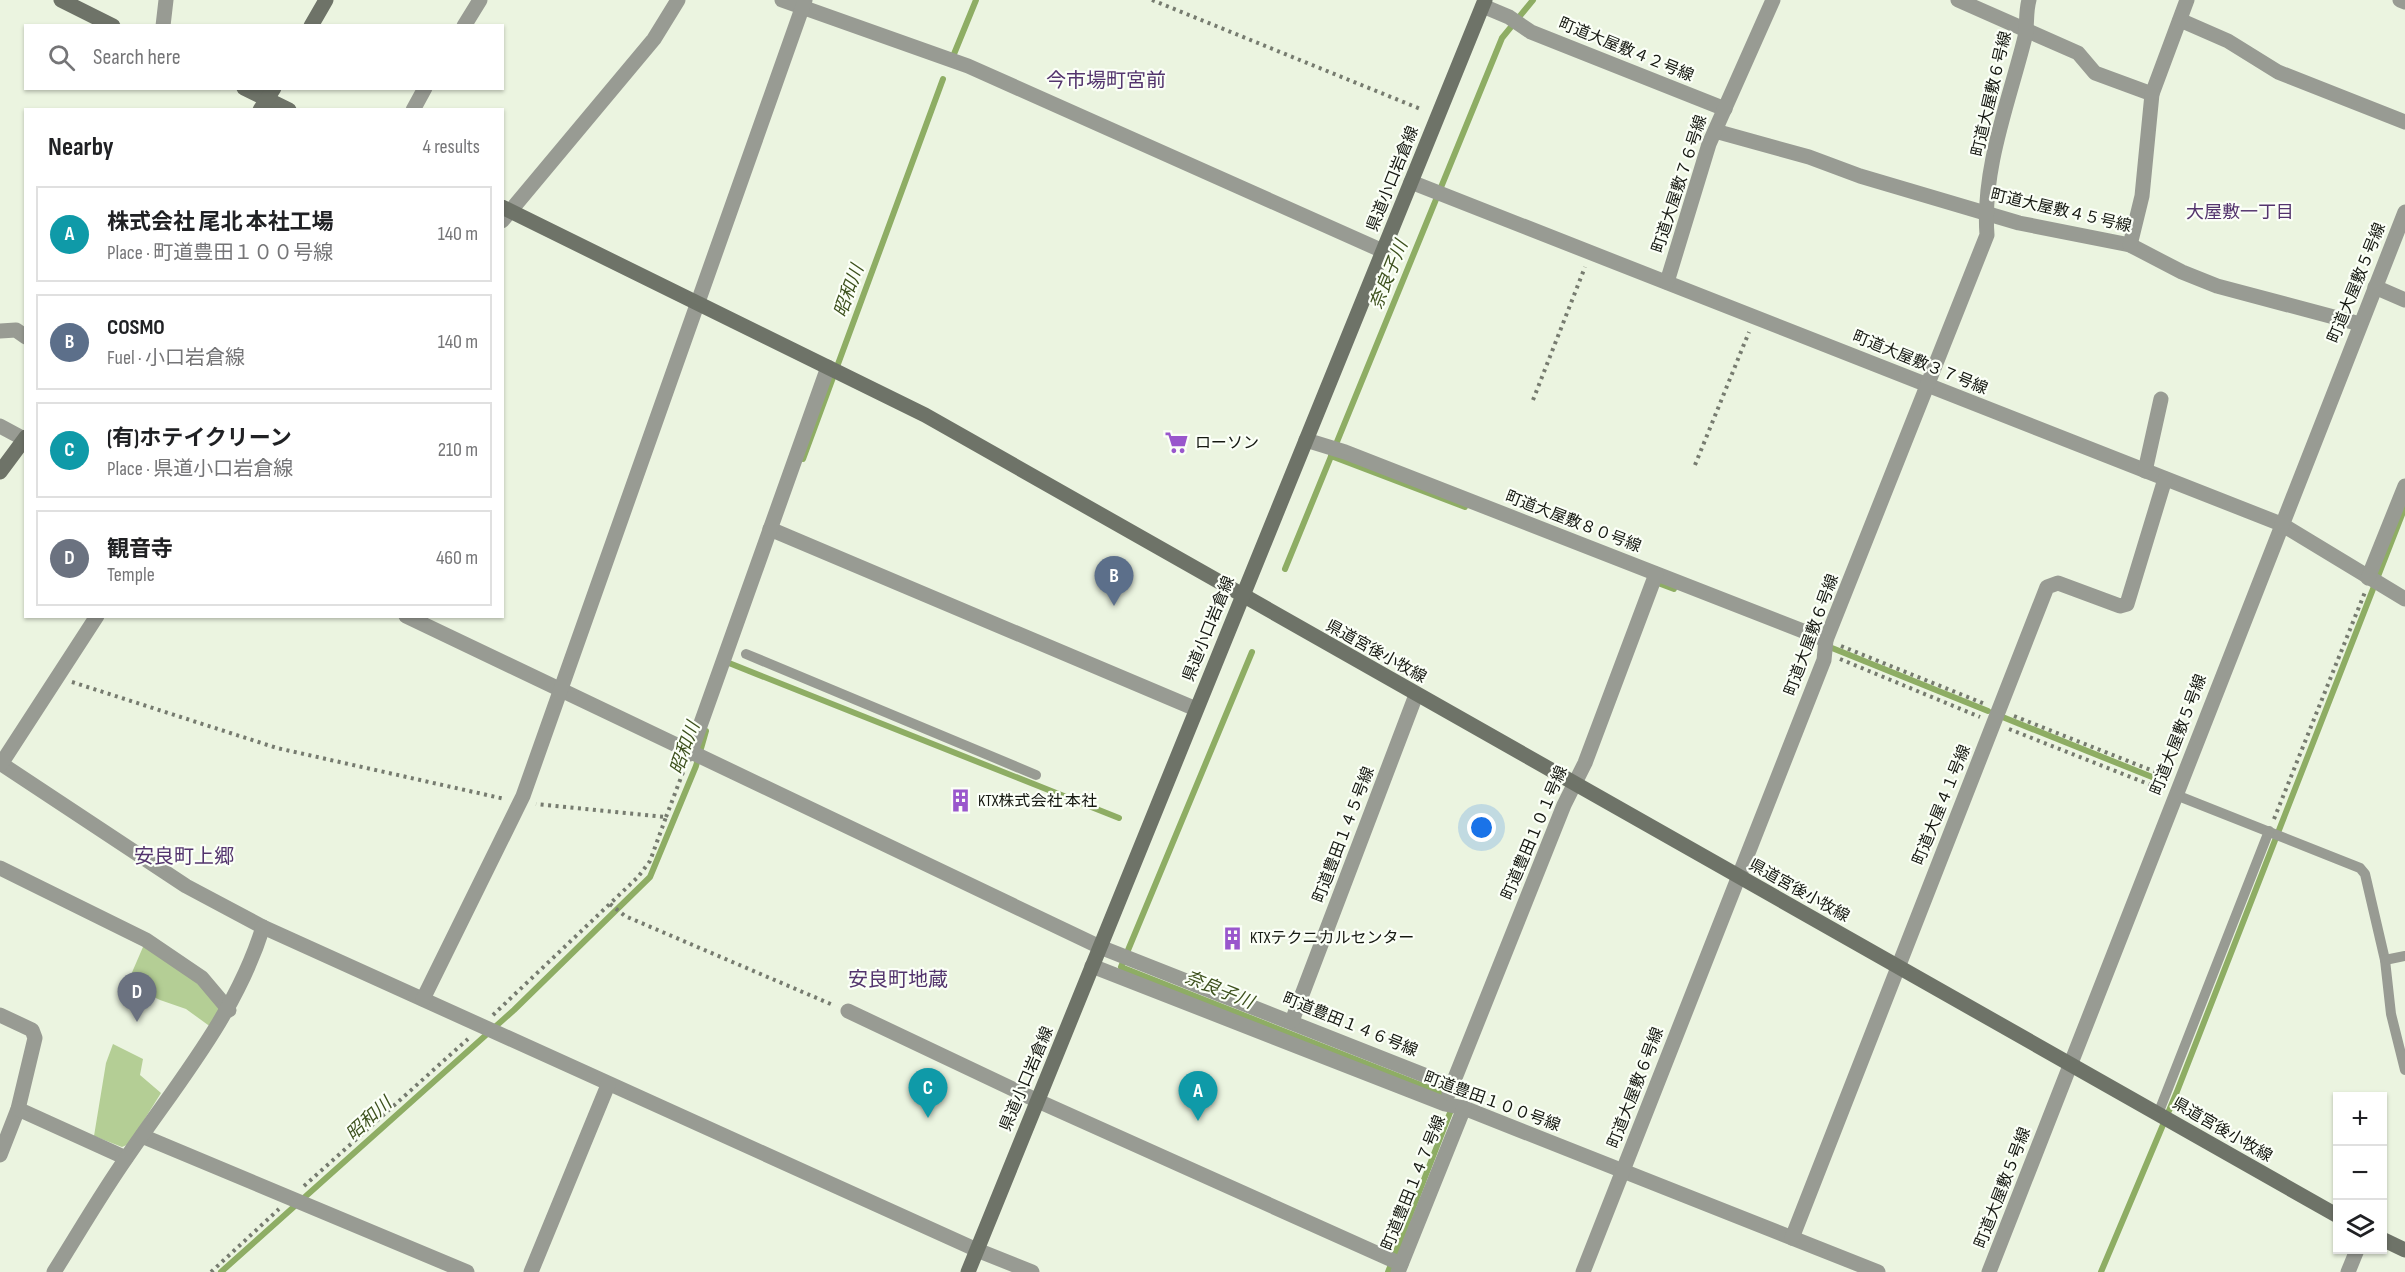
<!DOCTYPE html>
<meta charset="utf-8">
<style>
:root{--surface:#fff;--page:#f2f2f2;--text:#202124;--muted:#757577;--line:#e0e0e0;--accent:#0f766e}
body{margin:0;font-family:"Sofia Sans Condensed","Noto Sans JP",sans-serif;background:var(--page);color:var(--text)}
.controls{position:absolute;right:18px;bottom:18px;display:grid;overflow:hidden;border-radius:0px;box-shadow:0 2px 4px #0004}
.controls button{width:54px;height:54px;display:grid;place-items:center;padding:0;border:0;border-bottom:2px solid var(--line);background:var(--surface);color:var(--text);font:30px sans-serif}
.you{position:absolute;left:1482px;top:828px;width:21px;height:21px;margin:-15px;border:4px solid #fff;border-radius:50%;background:#1a73e8;box-shadow:0 0 0 9px #1a73e833}
.badge{display:grid;place-items:center;width:39px;height:39px;border-radius:50%;background:var(--accent);color:#fff;font-size:20px;font-weight:700}
.pin{position:absolute;translate:-50% -50px;filter:drop-shadow(0 2px 3px #0008)}
.pin::after{content:'';position:absolute;top:32px;width:21px;height:18px;background:inherit;clip-path:polygon(0 0,100% 0,50% 100%)}
.list{margin:0;padding:0;list-style:none}
h2{display:flex;justify-content:space-between;align-items:center;height:78px;margin:0;padding:0 24px;font-size:26px}
h2 small{font-size:20px;font-weight:400;color:var(--muted)}
.list li{display:grid;grid-template-columns:39px 1fr auto;gap:18px;align-items:center;box-sizing:border-box;height:96px;margin:0 12px 12px;padding:0 12px;border:2px solid var(--line);border-radius:0px}
.list b{display:block;font-size:22px;white-space:nowrap}
.list p{margin:0;font-size:20px;white-space:nowrap;color:var(--muted)}
.list em{font-size:20px;font-style:normal;color:var(--muted)}
.icon{flex:none;width:33px;height:33px;fill:none;stroke:currentColor;stroke-width:2;stroke-linecap:round;stroke-linejoin:round}
.map{position:relative;flex:none;width:2405px;height:1272px;overflow:hidden}
.search{position:absolute;background:var(--surface);box-shadow:0 2px 4px #0004;left:24px;top:24px;width:480px;height:66px;display:flex;align-items:center;gap:15px;box-sizing:border-box;padding:0 21px;border-radius:0px;color:var(--muted);font-size:22px}
.panel{position:absolute;background:var(--surface);box-shadow:0 2px 4px #0004;left:24px;top:108px;width:480px;height:510px;border-radius:0px}
.map>svg:first-child{display:block}
.green{fill:#b4ce95}
.lines{fill:none;stroke-linecap:round;stroke-linejoin:round}
.stream{stroke:#8ead64;stroke-width:6}
.path{stroke:#767b6f;stroke-width:4;stroke-dasharray:3 4.5;stroke-linecap:butt}
.lane{stroke:#989b93;stroke-width:10}
.street{stroke:#989b93;stroke-width:15}
.secondary{stroke:#6e7368;stroke-width:15}
.labels{text-anchor:middle;dominant-baseline:central;stroke-width:4.5;stroke-linejoin:round;paint-order:stroke}
.street-label{font-size:16px;fill:#141710;stroke:#fbfff7}
.poi-label{font-size:16px;fill:#141710;stroke:#fbfff7;text-anchor:start}
.neighbourhood-label{font-size:18px;fill:#53346d;stroke:#fbfff7}
.water-label{font-size:18px;font-style:italic;fill:#3d511d;stroke:#fbfff7}
.quarter-label{font-size:20px;fill:#53346d;stroke:#fbfff7}
</style>
<div class="map">
<svg width="2405" height="1272" viewBox="0 0 2405 1272">
<rect width="100%" height="100%" fill="#ebf4e0"/>
<g class="green">
<polygon points="146,940 229,1010 215,1030 186,1009 160,1000 127,984"/>
<polygon points="113,1044 143,1059 140,1075 161,1093 129,1144 122,1147 94,1136 106,1063"/>
</g>
<g class="lines">
<g class="stream">
<polyline points="954,54 976,0"/>
<polyline points="1331,456 1465,507"/>
<polyline points="803,459 943,79"/>
<polyline points="1285,569 1502,38 1533,0"/>
<polyline points="1658,583 1674,589"/>
<polyline points="1832,648 1988,711"/>
<polyline points="1252,652 1121,967 1449,1096"/>
<polyline points="729,663 1119,818"/>
<polyline points="2000,716 2157,779"/>
<polyline points="221,1272 514,1010 650,877 696,766 706,731"/>
<polyline points="1388,1272 1453,1105"/>
<polyline points="2101,1272 2176,1094 2405,507"/>
</g>
<g class="path">
<polyline points="1152,0 1423,110"/>
<polyline points="1533,400 1585,267"/>
<polyline points="1695,465 1749,332"/>
<polyline points="1841,646 1985,704"/>
<polyline points="1840,659 1980,717"/>
<polyline points="72,682 277,748 505,799"/>
<polyline points="2014,716 2166,776"/>
<polyline points="2009,729 2161,789"/>
<polyline points="666,817 685,767"/>
<polyline points="2274,819 2365,592"/>
<polyline points="610,904 625,916 833,1005"/>
<polyline points="493,1015 638,877 650,861 666,817 536,804"/>
<polyline points="304,1186 468,1039"/>
<polyline points="211,1272 279,1209"/>
</g>
<g class="lane">
<polyline points="746,654 1036,775"/>
<polyline points="2176,795 2360,868 2365,874 2385,960 2391,1014 2405,1070"/>
<polyline points="2385,960 2405,956"/>
<polyline points="2158,1114 2269,831"/>
</g>
<g class="street">
<polyline points="782,0 968,66 1383,251"/>
<polyline points="1958,0 2078,53 2095,73 2152,94"/>
<polyline points="2400,0 2405,2"/>
<polyline points="1483,6 1509,17 1531,32 1725,109"/>
<polyline points="2180,20 2228,41 2278,72 2405,122"/>
<polyline points="163,26 166,0"/>
<polyline points="464,26 480,0"/>
<polyline points="413,110 425,88"/>
<polyline points="1715,131 1809,157 1860,176 2019,223 2130,245 2182,272 2217,286 2360,324"/>
<polyline points="1411,182 2281,524 2405,599"/>
<polyline points="502,221 654,39 678,0"/>
<polyline points="2130,245 2142,196 2152,94 2187,0"/>
<polyline points="1667,282 1709,144 1773,0"/>
<polyline points="2375,287 2405,300"/>
<polyline points="0,331 16,330 26,337"/>
<polyline points="0,426 26,440"/>
<polyline points="1306,440 1345,452 1826,640"/>
<polyline points="2145,471 2161,399"/>
<polyline points="770,529 1196,709"/>
<polyline points="2368,578 2405,486"/>
<polyline points="406,616 1100,947 1452,1086"/>
<polyline points="690,754 828,367"/>
<polyline points="0,763 186,886 263,927 977,1250 1032,1272"/>
<polyline points="1,764 97,616"/>
<polyline points="0,868 146,940 202,978 229,1010"/>
<polyline points="1092,966 1445,1104 1464,1108 1878,1272"/>
<polyline points="423,999 523,796 805,0"/>
<polyline points="848,1011 1038,1101 1401,1264"/>
<polyline points="0,1015 32,1030 35,1038 18,1109 0,1155"/>
<polyline points="1292,1021 1416,695"/>
<polyline points="1449,1093 1564,805 1585,763 1656,574"/>
<polyline points="18,1109 126,1158"/>
<polyline points="142,1136 467,1272"/>
<polyline points="1792,1238 2047,587 2058,583 2120,606 2127,604 2165,479"/>
<path d="M54,1272C78,1234 101,1194 127,1157C178,1082 236,1014 263,927"/>
<polyline points="531,1272 608,1085"/>
<polyline points="1398,1272 1464,1108"/>
<path d="M1583,1272L1824,660L1826,640L1987,235C1982,170 2008,104 2024,41C2028,28 2025,14 2029,0"/>
<polyline points="1989,1272 2405,212"/>
<polyline points="2348,1272 2357,1250"/>
</g>
<g class="secondary">
<polyline points="61,0 113,26"/>
<polyline points="311,26 326,0"/>
<polyline points="244,88 289,110"/>
<polyline points="260,110 274,88"/>
<polyline points="502,207 925,415 2338,1216"/>
<polyline points="0,472 26,437"/>
<polyline points="2382,1239 2405,1250"/>
<polyline points="968,1272 1485,0"/>
</g>
</g>
<defs>
<symbol id="supermarket-bare" viewBox="-9 -9 18 18"><path d="M-6-5.5h2.5l.6 2H6L4.5 2H-2.5L-4.4-4H-6ZM-1.5 3.2a1.3 1.3 0 1 0 .1 0ZM3 3.2a1.3 1.3 0 1 0 .1 0Z" fill="#9957cc" stroke="#fbfff7" stroke-width="2.5" paint-order="stroke"/></symbol>
<symbol id="building-bare" viewBox="-9 -9 18 18"><path d="M-4-6H4V6H1V3H-1V6H-4ZM-2.5-4.3h1.7v1.8h-1.7ZM.8-4.3h1.7v1.8H.8ZM-2.5-1h1.7V.8h-1.7ZM.8-1h1.7V.8H.8Z" fill="#9957cc" stroke="#fbfff7" stroke-width="2.5" paint-order="stroke"/></symbol>
</defs>
<g fill-rule="evenodd">
<use href="#supermarket-bare" x="1160" y="426" width="33" height="33"/>
<use href="#building-bare" x="944" y="784" width="33" height="33"/>
<use href="#building-bare" x="1216" y="922" width="33" height="33"/>
</g>
<g class="labels">
<g class="street-label">
<text transform="translate(1626 50) rotate(22)">町道大屋敷４２号線</text>
<text transform="translate(1992 94) rotate(-77)">町道大屋敷６号線</text>
<text transform="translate(1393 179) rotate(-68)">県道小口岩倉線</text>
<text transform="translate(1680 184) rotate(-72)">町道大屋敷７６号線</text>
<text transform="translate(2061 211) rotate(13)">町道大屋敷４５号線</text>
<text transform="translate(2357 283) rotate(-68)">町道大屋敷５号線</text>
<text transform="translate(1920 363) rotate(22)">町道大屋敷３７号線</text>
<text transform="translate(1573 522) rotate(21)">町道大屋敷８０号線</text>
<text transform="translate(1209 629) rotate(-68)">県道小口岩倉線</text>
<text transform="translate(1812 635) rotate(-70)">町道大屋敷６号線</text>
<text transform="translate(1376 652) rotate(29)">県道宮後小牧線</text>
<text transform="translate(2179 735) rotate(-69)">町道大屋敷５号線</text>
<text transform="translate(1942 805) rotate(-68)">町道大屋４１号線</text>
<text transform="translate(1535 833) rotate(-67)">町道豊田１０１号線</text>
<text transform="translate(1344 835) rotate(-69)">町道豊田１４５号線</text>
<text transform="translate(1799 891) rotate(29)">県道宮後小牧線</text>
<text transform="translate(1350 1025) rotate(22)">町道豊田１４６号線</text>
<text transform="translate(1027 1079) rotate(-67)">県道小口岩倉線</text>
<text transform="translate(1636 1088) rotate(-69)">町道大屋敷６号線</text>
<text transform="translate(1492 1102) rotate(20)">町道豊田１００号線</text>
<text transform="translate(2222 1130) rotate(30)">県道宮後小牧線</text>
<text transform="translate(1414 1183) rotate(-68)">町道豊田１４７号線</text>
<text transform="translate(2003 1188) rotate(-69)">町道大屋敷５号線</text>
</g>
<g class="poi-label">
<text x="1195" y="443">ローソン</text>
<text x="978" y="801">KTX株式会社 本社</text>
<text x="1250" y="938">KTXテクニカルセンター</text>
</g>
<g class="neighbourhood-label">
<text x="2240" y="212">大屋敷一丁目</text>
</g>
<g class="water-label">
<text transform="translate(1389 275) rotate(-68)">奈良子川</text>
<text transform="translate(849 291) rotate(-70)">昭和川</text>
<text transform="translate(685 748) rotate(-70)">昭和川</text>
<text transform="translate(1219 990) rotate(22)">奈良子川</text>
<text transform="translate(369 1119) rotate(-42)">昭和川</text>
</g>
<g class="quarter-label">
<text x="1106" y="81">今市場町宮前</text>
<text x="184" y="857">安良町上郷</text>
<text x="898" y="980">安良町地蔵</text>
</g>
</g>
</svg>
<div class="controls">
<button>+</button>
<button>−</button>
<button><svg class="icon" aria-label="layers" viewBox="0 0 24 24"><path d="M12 4l9 5-9 5-9-5zM3 14l9 5 9-5"/></svg></button>
</div>
<div class="you"></div>
<div class="pin badge" style="left:1198px;top:1121px;background:#0f9aa8">A</div>
<div class="pin badge" style="left:1114px;top:606px;background:#5c6f8a">B</div>
<div class="pin badge" style="left:928px;top:1118px;background:#0f9aa8">C</div>
<div class="pin badge" style="left:137px;top:1022px;background:#6b7280">D</div>
<div class="search"><svg class="icon" aria-label="search" viewBox="0 0 24 24"><circle cx="10" cy="10" r="6"/><path d="M15 15l6 6"/></svg>Search here</div>
<section class="panel">
<h2>Nearby<small>4 results</small></h2>
<ul class="list">
<li><span class="badge" style="background:#0f9aa8">A</span><div><b>株式会社 尾北 本社工場</b><p>Place · 町道豊田１００号線</p></div><em>140 m</em></li>
<li><span class="badge" style="background:#5c6f8a">B</span><div><b>COSMO</b><p>Fuel · 小口岩倉線</p></div><em>140 m</em></li>
<li><span class="badge" style="background:#0f9aa8">C</span><div><b>(有)ホテイクリーン</b><p>Place · 県道小口岩倉線</p></div><em>210 m</em></li>
<li><span class="badge" style="background:#6b7280">D</span><div><b>観音寺</b><p>Temple</p></div><em>460 m</em></li>
</ul>
</section>
</div>
